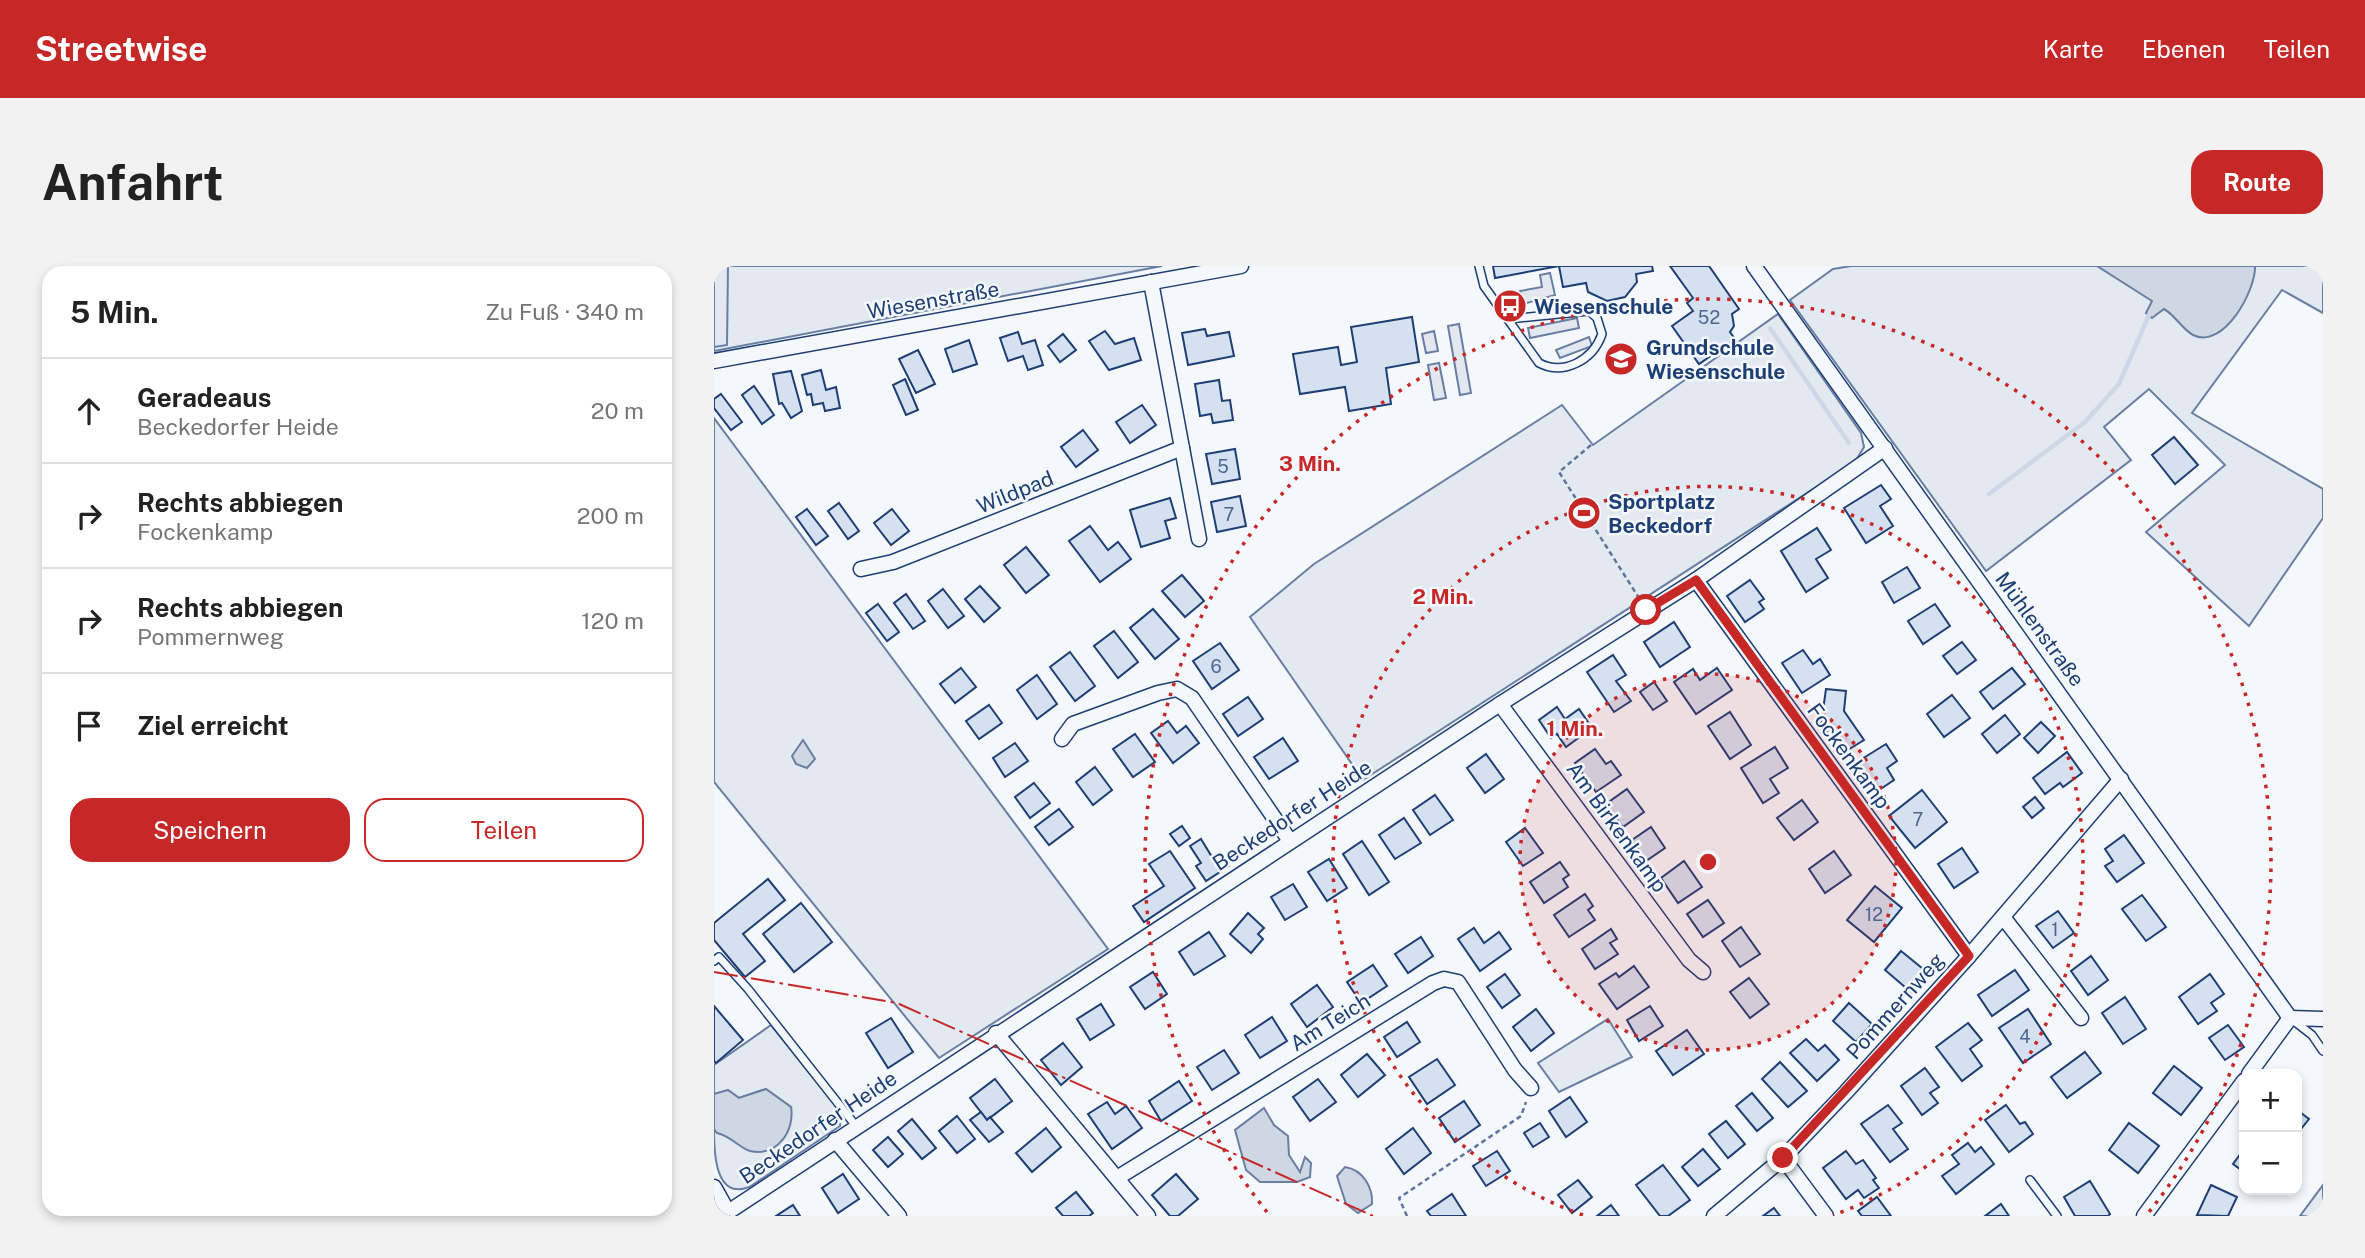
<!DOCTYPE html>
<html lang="de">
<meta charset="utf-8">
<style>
:root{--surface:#fff;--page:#f2f2f2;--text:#222;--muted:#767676;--line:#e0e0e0;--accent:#c62828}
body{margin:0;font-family:"Public Sans",sans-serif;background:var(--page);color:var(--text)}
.controls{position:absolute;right:21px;bottom:21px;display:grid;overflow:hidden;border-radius:14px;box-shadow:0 4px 10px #0003}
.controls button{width:63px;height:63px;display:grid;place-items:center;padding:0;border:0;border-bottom:2px solid var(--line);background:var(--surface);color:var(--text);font:35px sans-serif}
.stop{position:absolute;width:21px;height:21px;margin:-16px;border:5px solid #c62828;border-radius:50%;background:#fff}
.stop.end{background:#c62828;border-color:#fff;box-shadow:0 2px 7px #0008}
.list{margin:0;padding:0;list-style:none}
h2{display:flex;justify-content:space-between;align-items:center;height:91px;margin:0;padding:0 28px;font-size:30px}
h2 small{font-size:23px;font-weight:400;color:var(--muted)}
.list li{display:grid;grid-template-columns:46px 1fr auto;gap:21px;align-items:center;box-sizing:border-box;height:105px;padding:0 28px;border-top:2px solid var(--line)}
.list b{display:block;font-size:26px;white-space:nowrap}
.list p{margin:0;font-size:23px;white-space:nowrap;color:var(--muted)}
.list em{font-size:23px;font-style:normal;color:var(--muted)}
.actions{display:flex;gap:14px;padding:21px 28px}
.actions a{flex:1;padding:16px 0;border:2px solid var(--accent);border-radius:21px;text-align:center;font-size:24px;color:var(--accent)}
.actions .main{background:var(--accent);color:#fff}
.icon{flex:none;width:38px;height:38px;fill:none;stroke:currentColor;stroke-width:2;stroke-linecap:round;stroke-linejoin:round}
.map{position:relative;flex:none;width:1609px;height:950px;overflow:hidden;border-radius:21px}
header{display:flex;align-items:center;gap:42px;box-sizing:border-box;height:98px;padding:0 35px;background:var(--accent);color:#fff}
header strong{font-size:33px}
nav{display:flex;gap:38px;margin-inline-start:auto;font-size:24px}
.intro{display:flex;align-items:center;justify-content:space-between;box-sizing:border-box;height:168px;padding:0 42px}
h1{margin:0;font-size:49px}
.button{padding:18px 32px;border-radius:21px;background:var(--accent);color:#fff;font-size:24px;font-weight:700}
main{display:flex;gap:42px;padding:0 42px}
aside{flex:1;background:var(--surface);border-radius:21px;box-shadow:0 4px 10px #0003}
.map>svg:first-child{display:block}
.green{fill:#e3e9f0;stroke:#687fa3;stroke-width:2}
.parking{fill:#e3e8f0;stroke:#687fa3;stroke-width:2}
.water{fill:#cfd7e4;stroke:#687fa3;stroke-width:2}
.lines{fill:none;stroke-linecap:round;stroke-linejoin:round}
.stream{stroke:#cfd7e4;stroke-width:4.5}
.building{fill:#d5e0f0;stroke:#1d3f73;stroke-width:2}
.lane-casing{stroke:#1d3f73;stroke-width:10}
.street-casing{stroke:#1d3f73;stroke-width:17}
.path{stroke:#5e769c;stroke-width:2.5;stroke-dasharray:5 3.5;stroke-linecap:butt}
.lane{stroke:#f4f7fb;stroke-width:7}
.street{stroke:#f4f7fb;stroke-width:14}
.power{stroke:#c62828;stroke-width:2;stroke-dasharray:24 5 3.5 5;stroke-linecap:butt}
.route{stroke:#c62828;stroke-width:9}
.ring{fill:none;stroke:#c62828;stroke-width:3.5;stroke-dasharray:3.5 7}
.labels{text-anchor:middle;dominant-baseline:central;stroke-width:5;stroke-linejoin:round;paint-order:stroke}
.number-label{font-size:18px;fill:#4b6792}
.street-label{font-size:21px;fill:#1d3f73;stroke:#f4f7fb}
.poi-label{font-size:21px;font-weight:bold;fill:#1d3f73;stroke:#f4f7fb;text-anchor:start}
.centre{fill:#c62828;stroke:#f4f7fb;stroke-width:3.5}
.ring-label{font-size:21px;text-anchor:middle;font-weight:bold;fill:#c62828;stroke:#f4f7fb;stroke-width:5;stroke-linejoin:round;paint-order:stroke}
</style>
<header>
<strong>Streetwise</strong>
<nav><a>Karte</a><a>Ebenen</a><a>Teilen</a></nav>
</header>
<div class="intro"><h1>Anfahrt</h1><a class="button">Route</a></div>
<main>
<aside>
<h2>5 Min.<small>Zu Fuß · 340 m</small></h2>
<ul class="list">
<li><svg class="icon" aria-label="ahead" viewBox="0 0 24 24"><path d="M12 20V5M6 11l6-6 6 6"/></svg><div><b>Geradeaus</b><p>Beckedorfer Heide</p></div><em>20 m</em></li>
<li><svg class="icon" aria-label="right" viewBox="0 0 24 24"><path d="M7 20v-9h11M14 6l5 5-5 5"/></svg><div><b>Rechts abbiegen</b><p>Fockenkamp</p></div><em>200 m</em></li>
<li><svg class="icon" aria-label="right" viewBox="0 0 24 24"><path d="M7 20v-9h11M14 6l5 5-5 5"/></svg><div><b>Rechts abbiegen</b><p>Pommernweg</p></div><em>120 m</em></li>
<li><svg class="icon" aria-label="arrive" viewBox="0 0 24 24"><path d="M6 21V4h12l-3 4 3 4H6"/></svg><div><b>Ziel erreicht</b></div></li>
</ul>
<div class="actions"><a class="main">Speichern</a><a>Teilen</a></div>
</aside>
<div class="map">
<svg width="1609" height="950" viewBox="0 0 1609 950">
<rect width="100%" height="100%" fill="#f4f7fb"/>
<g class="green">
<polygon points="0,0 448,0 0,85"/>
<polygon points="1137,0 1609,0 1609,47 1568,24 1478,147 1609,223 1609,252 1535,360 1432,266 1511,199 1435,123 1390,161 1417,194 1272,305 1076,34 1119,3"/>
<polygon points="1064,48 1147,167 1150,181 1141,196 649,514 536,351 600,298 848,139 879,179"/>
<polygon points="0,152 394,683 225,792 0,516"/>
<polygon points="894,753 918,791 845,826 824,797"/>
<path d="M57,759L119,836L127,849L126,860L37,920C0,937 0,883 0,863L24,877L77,841L52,823L25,832L14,824L0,828V799Z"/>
<polygon points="1609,919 1609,950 1586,950"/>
</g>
<g class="parking">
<polygon points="0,0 14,0 13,79 0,81"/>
<polygon points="836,7 841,29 809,38 806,25 828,21 826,9"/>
<polygon points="863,52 865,62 816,72 814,62"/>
<polygon points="745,58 757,127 746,129 734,60"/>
<polygon points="720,65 724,85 712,87 708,68"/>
<polygon points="875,71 878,80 846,92 842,84"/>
<polygon points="725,97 732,132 720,134 714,99"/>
</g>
<g class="water">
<path d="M1383,0H1541C1542,24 1510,84 1479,69C1468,63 1461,49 1450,43L1438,52L1432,47L1438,35Z"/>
<polygon points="89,474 101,493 93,502 82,498 78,490"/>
<path d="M52,823L77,841C81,864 64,891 36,885C24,881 17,870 3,867L0,863V828L14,824L25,832Z"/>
<polygon points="550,842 560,859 574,870 575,889 586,906 591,891 597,897 596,911 583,916 546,916 532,904 521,864"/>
<path d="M631,901C649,904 659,921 658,938L644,947L632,938L623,910Z"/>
</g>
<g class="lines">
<g class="stream">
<polyline points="1056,62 1135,177"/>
<polyline points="1275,228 1371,156 1405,118 1435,49"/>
</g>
</g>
<g class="building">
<polygon points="779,0 845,0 781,12"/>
<polygon points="845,0 938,0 939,5 922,8 923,16 911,31 893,35 874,26 872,17 849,21"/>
<polygon points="956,0 995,0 1025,43 1018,48 1020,60 1016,66 1021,73 985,98 958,60 979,45 973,37 979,32"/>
<polygon points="698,51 705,96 672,102 677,138 635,145 631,121 586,128 579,88 624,81 627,99 643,96 637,61"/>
<polygon points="491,63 493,70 515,66 520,90 474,99 468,67"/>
<polygon points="391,65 401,78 420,72 427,94 395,104 375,75"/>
<polygon points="304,66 308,78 321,74 329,99 314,104 309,90 294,95 286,72"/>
<polygon points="349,68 362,84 346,96 334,80"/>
<polygon points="255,74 263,98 239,106 231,83"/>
<polygon points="204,84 221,118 202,127 185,93"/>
<polygon points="107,104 112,124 122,121 126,142 111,145 109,137 99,139 97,128 93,129 88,109"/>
<polygon points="77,105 88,145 77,152 68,137 65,138 59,108"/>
<polygon points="191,113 204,144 192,149 179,119"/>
<polygon points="505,114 508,135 516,134 519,154 499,157 497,148 486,150 481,118"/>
<polygon points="40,120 60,149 48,158 28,129"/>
<polygon points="7,128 28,156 17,164 0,142 0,133"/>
<polygon points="428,139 442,159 416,177 402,156"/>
<polygon points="369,164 384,184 362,201 347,181"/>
<polygon points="1460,171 1484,199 1461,218 1438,189"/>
<polygon points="521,183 526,213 498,218 492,188"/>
<polygon points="1167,219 1177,233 1166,240 1179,260 1152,277 1130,242"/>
<polygon points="526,230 532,260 503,266 497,236"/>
<polygon points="456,232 462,252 451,255 456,272 427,281 416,244"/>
<polygon points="125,237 145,265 134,273 114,245"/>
<polygon points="93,243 114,270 102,279 82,251"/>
<polygon points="178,243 195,265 177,279 160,257"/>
<polygon points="376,260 394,284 404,276 417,293 386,316 355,275"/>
<polygon points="1103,262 1117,284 1102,293 1114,312 1092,326 1067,285"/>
<polygon points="312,281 335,309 312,327 290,299"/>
<polygon points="1193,301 1206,322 1180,337 1168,316"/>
<polygon points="468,309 490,335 471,351 448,325"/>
<polygon points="1036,314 1050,333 1045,336 1050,343 1031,356 1013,330"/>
<polygon points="266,320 286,342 270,356 251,333"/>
<polygon points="229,323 250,350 234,362 214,335"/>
<polygon points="192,328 211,355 199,363 180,337"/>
<polygon points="164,338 185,366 173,375 152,347"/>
<polygon points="1221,338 1236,360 1209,378 1194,355"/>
<polygon points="439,343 465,373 441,393 416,362"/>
<polygon points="960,356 976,381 946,401 930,376"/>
<polygon points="400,365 424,396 404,412 380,380"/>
<polygon points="1248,376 1262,394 1243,408 1229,390"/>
<polygon points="506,377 525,404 498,423 479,395"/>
<polygon points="1089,384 1099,398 1106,393 1116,409 1088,427 1068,397"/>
<polygon points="356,386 381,420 361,435 336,401"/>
<polygon points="899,389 912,409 902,415 917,435 900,446 873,406"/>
<polygon points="247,402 262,421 241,437 226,418"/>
<polygon points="1003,402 1018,424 982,448 960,416 979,403 986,414"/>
<polygon points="1298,402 1311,418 1279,443 1266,426"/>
<polygon points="323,409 343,438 323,453 303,424"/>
<polygon points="940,416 953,435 939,444 926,426"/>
<polygon points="1112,423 1132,425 1130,445 1150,474 1129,487 1107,458"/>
<polygon points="1238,429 1256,452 1230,471 1213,448"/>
<polygon points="534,431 549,453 524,470 509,448"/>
<polygon points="275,439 288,457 265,473 252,455"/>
<polygon points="843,441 851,453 865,443 878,462 852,481 843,468 837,472 825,454"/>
<polygon points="1016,446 1037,479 1016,493 994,460"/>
<polygon points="1291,449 1306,468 1283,487 1268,468"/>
<polygon points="454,455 463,467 472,460 485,477 459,497 437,467"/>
<polygon points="1327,456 1341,470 1324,487 1310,472"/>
<polygon points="421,468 441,496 419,511 399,483"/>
<polygon points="569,472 584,495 555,513 540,491"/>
<polygon points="301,477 314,495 291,511 279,492"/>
<polygon points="1172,478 1183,495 1173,502 1180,514 1162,526 1143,496"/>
<polygon points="1061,481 1074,502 1056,513 1065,527 1049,537 1027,502"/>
<polygon points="881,483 892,498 897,495 907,509 882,526 861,497"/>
<polygon points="1353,486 1368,507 1349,521 1346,517 1331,528 1319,512"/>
<polygon points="772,488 790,513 771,527 753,502"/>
<polygon points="381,501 398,524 379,539 362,516"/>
<polygon points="320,517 336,537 316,552 301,531"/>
<polygon points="913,523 930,546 909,561 892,538"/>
<polygon points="1208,524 1233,556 1201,582 1175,550"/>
<polygon points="721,529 739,554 716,569 699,544"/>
<polygon points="1321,531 1330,542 1318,552 1309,541"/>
<polygon points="1088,534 1104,556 1080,574 1063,552"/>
<polygon points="345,543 359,561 335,579 321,561"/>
<polygon points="690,552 707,577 681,593 665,569"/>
<polygon points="468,560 476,572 465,580 456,568"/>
<polygon points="937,561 951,582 932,595 918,574"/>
<polygon points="811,562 829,587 809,600 792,576"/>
<polygon points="1410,569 1430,597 1403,616 1391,600 1399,595 1391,583"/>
<polygon points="487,573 498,591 506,586 515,600 492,615 482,600 487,597 476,580"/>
<polygon points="648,575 675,616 655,629 629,588"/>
<polygon points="1248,582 1264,606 1240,622 1224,598"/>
<polygon points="456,585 481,622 430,656 419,640 450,620 435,598"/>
<polygon points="1120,585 1137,609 1111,627 1095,603"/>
<polygon points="615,593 633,622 613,635 594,606"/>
<polygon points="970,595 988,621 964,637 947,612"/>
<polygon points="846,596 855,609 849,613 854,621 830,637 816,616"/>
<polygon points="54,613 71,634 29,668 51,695 31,711 0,674 0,657"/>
<polygon points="579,618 593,641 571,654 557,631"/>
<polygon points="1161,620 1188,642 1160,676 1133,654"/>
<polygon points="871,628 879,640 874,644 881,654 855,671 840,649"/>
<polygon points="1428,629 1452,661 1432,675 1408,643"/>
<polygon points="994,634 1010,657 989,671 973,648"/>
<polygon points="87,637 118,676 80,706 49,668"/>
<polygon points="1344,645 1360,667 1339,682 1322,660"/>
<polygon points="534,647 550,662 544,668 549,673 537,687 516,668"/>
<polygon points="1027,661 1046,688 1026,701 1008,675"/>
<polygon points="760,662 770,677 785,666 797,683 766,705 744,673"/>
<polygon points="897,663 903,673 896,677 904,688 881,703 868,683"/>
<polygon points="495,666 511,690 480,709 465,686"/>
<polygon points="707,671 719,690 694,707 681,688"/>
<polygon points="1187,685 1214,707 1198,727 1171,704"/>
<polygon points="1377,690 1394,714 1374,729 1357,705"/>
<polygon points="659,699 673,720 647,737 633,716"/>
<polygon points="920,700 935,721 903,743 885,718 902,707 905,711"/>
<polygon points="1301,704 1315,724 1278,750 1264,729"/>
<polygon points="439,706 453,728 431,743 416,721"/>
<polygon points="791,708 806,729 788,742 773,721"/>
<polygon points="1496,708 1510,728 1497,737 1503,745 1484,758 1465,731"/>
<polygon points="1035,712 1055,738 1036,752 1016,726"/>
<polygon points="603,719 619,741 593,761 577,738"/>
<polygon points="1411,731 1432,763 1409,778 1388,747"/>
<polygon points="1135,737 1158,758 1142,776 1119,755"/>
<polygon points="387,738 400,759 376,774 363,753"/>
<polygon points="0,740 29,774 2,797 0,795"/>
<polygon points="936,740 949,760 925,775 913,754"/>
<polygon points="822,743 840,767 817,785 799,761"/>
<polygon points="1314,743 1337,778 1309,797 1285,762"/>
<polygon points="558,751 573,775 546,792 531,769"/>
<polygon points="177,752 199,786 174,802 152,767"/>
<polygon points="693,756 706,776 683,791 670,771"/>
<polygon points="1254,757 1268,774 1256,783 1268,800 1248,815 1222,781"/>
<polygon points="1514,759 1530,781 1511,794 1495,772"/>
<polygon points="973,764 990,788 959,809 942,785"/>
<polygon points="1092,773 1104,785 1111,779 1125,794 1103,815 1076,787"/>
<polygon points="349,777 368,801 347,819 327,794"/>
<polygon points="510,784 525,807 498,824 483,801"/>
<polygon points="1371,786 1387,807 1353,832 1337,811"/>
<polygon points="653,788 671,809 644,831 627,809"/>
<polygon points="723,793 741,819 713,838 695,811"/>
<polygon points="1066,796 1093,825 1074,841 1048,813"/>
<polygon points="1460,800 1488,822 1467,849 1439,827"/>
<polygon points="1211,802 1225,821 1216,827 1224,837 1208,849 1187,820"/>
<polygon points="281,813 298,835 273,854 256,832"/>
<polygon points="604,813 622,836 596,855 579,831"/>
<polygon points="465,815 478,835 447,855 435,835"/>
<polygon points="1038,827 1059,852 1043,865 1022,840"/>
<polygon points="856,831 873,856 852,871 835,845"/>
<polygon points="750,835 766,859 741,876 725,852"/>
<polygon points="393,836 401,848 412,840 428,862 398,883 374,848"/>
<polygon points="1174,839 1188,857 1179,863 1194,883 1176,896 1147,858"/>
<polygon points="1292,839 1306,858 1311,856 1319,868 1295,886 1271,854"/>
<polygon points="1583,844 1595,853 1583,868"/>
<polygon points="267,846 273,854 276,851 289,866 275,876 256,854"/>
<polygon points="243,850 261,873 243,887 225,865"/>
<polygon points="198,853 222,882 208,893 184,865"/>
<polygon points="1012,855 1031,878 1014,892 995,868"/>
<polygon points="826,857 835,871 819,881 810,867"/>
<polygon points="1415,857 1445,880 1424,907 1395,884"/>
<polygon points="332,862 347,881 318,906 302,887"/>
<polygon points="699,862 717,887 690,908 672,883"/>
<polygon points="174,871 189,888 174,901 159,884"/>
<polygon points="1254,877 1261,886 1267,881 1280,898 1242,928 1228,910 1245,898 1238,889"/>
<polygon points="989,883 1006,903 984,920 968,901"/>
<polygon points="1530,883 1530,906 1519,898"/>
<polygon points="783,885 796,905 772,920 759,900"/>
<polygon points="1132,885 1142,898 1149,894 1162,912 1159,914 1165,922 1150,932 1144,924 1132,933 1109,902"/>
<polygon points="949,899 976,934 954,950 946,950 922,919"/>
<polygon points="129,908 145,933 124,947 108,922"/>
<polygon points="462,908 484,933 464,950 456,950 438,929"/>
<polygon points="864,914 878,931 858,947 844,929"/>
<polygon points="1376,915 1396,948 1394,950 1361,950 1350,931"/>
<polygon points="1497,919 1523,931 1514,950 1483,949"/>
<polygon points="362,926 379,947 375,950 349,950 342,942"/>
<polygon points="738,928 752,950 717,950 713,945"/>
<polygon points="1163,931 1177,950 1148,950 1144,945"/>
<polygon points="1287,938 1295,950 1271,950"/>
<polygon points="79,939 86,950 62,950"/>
<polygon points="897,939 905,950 883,950"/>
<polygon points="1060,942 1066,950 1049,950"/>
</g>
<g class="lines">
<defs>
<g id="lane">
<path d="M765,0L770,20L825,97C850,110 879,94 888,68L883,52L875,45L794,53"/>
<polyline points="0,695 5,691 34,723 142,860"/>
<polyline points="1580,755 1598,769 1609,785"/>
<polyline points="1316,914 1343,950"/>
</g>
<g id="street">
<polyline points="1040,0 1576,752"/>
<polyline points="437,16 485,273"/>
<polyline points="0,95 527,0"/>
<polyline points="147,303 179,296 468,182"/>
<polyline points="982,314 1255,690"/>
<polyline points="786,438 975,694 989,706"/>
<polyline points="348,473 359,458 444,427 463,423 478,432 576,575"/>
<polyline points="1289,651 1367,752"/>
<polyline points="1576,752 1609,753"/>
<polyline points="282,767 434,950"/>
<polyline points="1535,808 1576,752"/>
<polyline points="121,874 185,950"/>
<polyline points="1069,892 1112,950"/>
<polyline points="403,912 719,717 730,713 744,716 801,804 817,822"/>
<polyline points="0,921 14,946"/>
<polyline points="8,950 786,438 982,314 1171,182"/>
<polyline points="1000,950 1069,892 1132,826 1255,690 1407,513"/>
<polyline points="1430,950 1530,815"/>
</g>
</defs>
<use href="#lane" class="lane-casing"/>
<use href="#street" class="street-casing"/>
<g class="path">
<polyline points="877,179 845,206 925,332"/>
<polyline points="693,950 685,932 807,850 812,836"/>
</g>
<use href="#lane" class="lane"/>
<use href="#street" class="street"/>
<polyline class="power" points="0,706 183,737 659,950"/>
</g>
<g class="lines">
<polyline class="route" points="932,344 982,314 1255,690 1069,892"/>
</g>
<circle cx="994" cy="596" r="188" fill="#c62828" fill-opacity=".12"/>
<g class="ring">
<circle cx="994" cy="596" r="188"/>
<path d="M869 949A375 375 0 1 1 1119 949"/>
<path d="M553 946A563 563 0 1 1 1435 946"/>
</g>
<defs>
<symbol id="bus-disc" viewBox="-11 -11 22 22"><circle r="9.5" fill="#c62828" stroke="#f4f7fb"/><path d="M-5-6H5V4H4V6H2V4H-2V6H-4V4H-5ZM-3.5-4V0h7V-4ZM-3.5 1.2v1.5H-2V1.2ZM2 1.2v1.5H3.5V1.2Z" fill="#fff"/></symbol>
<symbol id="school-disc" viewBox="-11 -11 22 22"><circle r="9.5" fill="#c62828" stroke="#f4f7fb"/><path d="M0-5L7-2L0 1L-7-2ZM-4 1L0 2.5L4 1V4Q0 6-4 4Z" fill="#fff"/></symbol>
<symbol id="stadium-disc" viewBox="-11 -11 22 22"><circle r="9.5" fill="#c62828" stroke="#f4f7fb"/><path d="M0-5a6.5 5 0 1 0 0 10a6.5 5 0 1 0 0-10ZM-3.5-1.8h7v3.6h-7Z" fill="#fff"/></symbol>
</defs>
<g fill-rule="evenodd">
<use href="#bus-disc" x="777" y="21" width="38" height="38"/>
<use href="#school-disc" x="888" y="74" width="38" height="38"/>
<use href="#stadium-disc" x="851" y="228" width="38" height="38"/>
</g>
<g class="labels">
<g class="number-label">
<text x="995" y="51">52</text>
<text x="509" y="200">5</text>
<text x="515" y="248">7</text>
<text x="502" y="400">6</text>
<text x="1204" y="553">7</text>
<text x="1160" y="648">12</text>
<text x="1341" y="663">1</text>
<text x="1311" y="770">4</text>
</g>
<g class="street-label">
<text transform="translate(219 34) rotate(-10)">Wiesenstraße</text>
<text transform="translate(301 226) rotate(-22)">Wildpad</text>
<text transform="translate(1326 363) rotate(54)">Mühlenstraße</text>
<text transform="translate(1135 490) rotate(54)">Fockenkamp</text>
<text transform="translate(578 549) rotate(-33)">Beckedorfer Heide</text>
<text transform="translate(903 561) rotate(54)">Am Birkenkamp</text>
<text transform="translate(1181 740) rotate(-48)">Pommernweg</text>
<text transform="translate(616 756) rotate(-32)">Am Teich</text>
<text transform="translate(104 861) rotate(-34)">Beckedorfer Heide</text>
</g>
<g class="poi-label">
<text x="820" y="40">Wiesenschule</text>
<text x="932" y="81">Grundschule<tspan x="932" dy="24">Wiesenschule</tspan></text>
<text x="894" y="235">Sportplatz<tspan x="894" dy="24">Beckedorf</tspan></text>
</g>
</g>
<circle cx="994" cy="596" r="10" class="centre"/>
<g class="ring-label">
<text x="596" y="205">3 Min.</text>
<text x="729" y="338">2 Min.</text>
<text x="861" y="470">1 Min.</text>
</g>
</svg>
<div class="controls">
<button>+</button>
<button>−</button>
</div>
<div class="stop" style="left:932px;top:344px"></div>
<div class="stop end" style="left:1069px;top:892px"></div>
</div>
</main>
